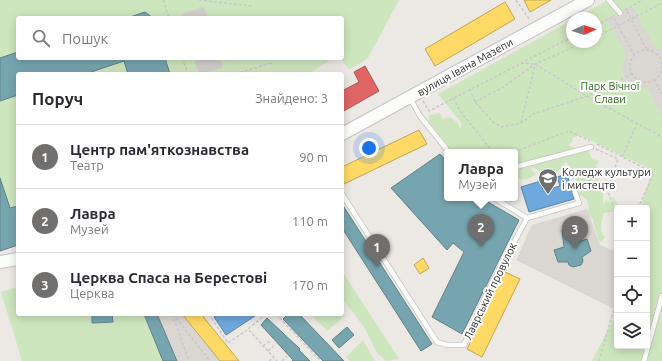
<!DOCTYPE html>
<html lang="uk">
<meta charset="utf-8">
<style>
:root{--surface:#fff;--page:#f7f7f7;--text:#2b2b33;--muted:#7c7c81;--line:#e1e1e2;--accent:#706f6e}
body{margin:0;font-family:Ubuntu,sans-serif;background:var(--page);color:var(--text)}
.controls{position:absolute;right:12px;bottom:12px;display:grid;overflow:hidden;border-radius:4px;box-shadow:0 2px 10px #0003}
.controls button{width:36px;height:36px;display:grid;place-items:center;padding:0;border:0;border-bottom:1px solid var(--line);background:var(--surface);color:var(--text);font:20px sans-serif}
.compass{position:absolute;left:566px;top:12px;width:36px;height:36px;border-radius:50%;background:var(--surface);box-shadow:0 2px 10px #0003;rotate:87deg}
.you{position:absolute;left:369px;top:148px;width:14px;height:14px;margin:-10px;border:3px solid #fff;border-radius:50%;background:#1a73e8;box-shadow:0 0 0 6px #1a73e833}
.badge{display:grid;place-items:center;width:26px;height:26px;border-radius:50%;background:var(--accent);color:#fff;font-size:13px;font-weight:700}
.pin{position:absolute;translate:-50% -33px;filter:drop-shadow(0 1px 2px #0008)}
.pin::after{content:'';position:absolute;top:21px;width:14px;height:12px;background:inherit;clip-path:polygon(0 0,100% 0,50% 100%)}
.popup{position:absolute;left:444px;top:149px;width:74px;height:52px;box-sizing:border-box;display:grid;place-content:center;border-radius:4px;background:var(--surface);filter:drop-shadow(0 1px 3px #0005);font-size:13px;white-space:nowrap;color:var(--muted)}
.popup b{font-size:15px;color:var(--text)}
.popup::after{content:'';position:absolute;left:50%;top:100%;margin-left:-8px;border:8px solid transparent;border-top-color:var(--surface)}
.list{margin:0;padding:0;list-style:none}
h2{display:flex;justify-content:space-between;align-items:center;height:52px;margin:0;padding:0 16px;font-size:17px}
h2 small{font-size:13px;font-weight:400;color:var(--muted)}
.list li{display:grid;grid-template-columns:26px 1fr auto;gap:12px;align-items:center;box-sizing:border-box;height:64px;padding:0 16px;border-top:1px solid var(--line)}
.list b{display:block;font-size:15px;white-space:nowrap}
.list p{margin:0;font-size:13px;white-space:nowrap;color:var(--muted)}
.list em{font-size:13px;font-style:normal;color:var(--muted)}
.icon{flex:none;width:22px;height:22px;fill:none;stroke:currentColor;stroke-width:2;stroke-linecap:round;stroke-linejoin:round}
.map{position:relative;flex:none;width:662px;height:361px;overflow:hidden}
.search{position:absolute;background:var(--surface);box-shadow:0 2px 10px #0003;left:16px;top:16px;width:328px;height:44px;display:flex;align-items:center;gap:10px;box-sizing:border-box;padding:0 14px;border-radius:4px;color:var(--muted);font-size:15px}
.panel{position:absolute;background:var(--surface);box-shadow:0 2px 10px #0003;left:16px;top:72px;width:328px;height:244px;border-radius:4px}
.map>svg:first-child{display:block}
.green{fill:#cee6be}
.plaza{fill:#dad6d2;fill-rule:evenodd}
.homes{fill:#ffd966;stroke:#c0a655}
.shops{fill:#e06666;stroke:#ab5555}
.schools{fill:#6fa8dc;stroke:#5c83a8}
.public{fill:#76a5af;stroke:#608188}
.building{fill:#d1cecb;stroke:#d7d4d0}
.lines{fill:none;stroke-linecap:round;stroke-linejoin:round}
.lane-casing{stroke:#c5c4c5;stroke-width:6}
.secondary-casing{stroke:#c5c4c5;stroke-width:14}
.path{stroke:#c9c9c8;stroke-width:1.5;stroke-dasharray:3 2;stroke-linecap:butt}
.lane{stroke:#fcfcfb;stroke-width:4.5}
.secondary{stroke:#fcfcfb;stroke-width:12}
.labels{text-anchor:middle;dominant-baseline:central;stroke-width:4;stroke-linejoin:round;paint-order:stroke}
.street-label{font-size:11px;fill:#2e2e2e;stroke:#fff}
.park-label{font-size:11px;fill:#2c6e1b;stroke:#fff}
.poi-label{font-size:11px;fill:#2e2e2e;stroke:#fff;text-anchor:start}
</style>
<div class="map">
<svg width="662" height="361" viewBox="0 0 662 361">
<rect width="100%" height="100%" fill="#ece8e4"/>
<g class="green">
<polygon points="0,0 399,0 368,58 349,70 340,58 342,58 342,18 18,18 18,58 333,58 309,74 18,74 18,245 0,251"/>
<path d="M608,0H662V361H592L617,312V346H647V208H640L650,177L648,168L580,135L572,138L573,141L568,145L583,152L588,150L592,159L599,161L596,166L600,170L597,183L603,190V206L606,200L611,202L614,197L618,205L617,211L604,213C601,221 599,231 605,237L602,242H598C599,233 593,228 593,219L586,215L589,208L587,199L579,195L574,171L568,166L566,161C564,163 563,167 561,169C553,177 540,173 533,167L531,170L536,174C529,179 525,181 516,178L515,183V152H452L428,120L430,115L440,113L443,119L450,117L458,123L460,129L462,124L438,94L572,20V42H596V18H576Z"/>
<polygon points="342,271 399,359 386,361 377,353 364,327 342,298"/>
<polygon points="14,288 18,290 18,314 92,314 93,323 113,322 112,314 144,314 163,361 22,361 1,292"/>
<polygon points="342,311 345,316 327,331 311,314 342,314"/>
<polygon points="363,340 375,361 350,361 346,357"/>
</g>
<g class="plaza">
<polygon points="632,6 653,44 662,50 662,116 647,88 636,88 625,79 622,66 626,55 607,19"/>
<path d="M587,209L600,245L617,252V303L614,309L516,260L532,225ZM569,228L571,235L576,236L578,242L591,251L582,257L583,261L581,265L573,267L555,250L564,247L562,230Z"/>
<polygon points="157,314 182,314 220,361 177,361"/>
</g>
<g class="homes">
<polygon points="524,0 551,0 530,12"/>
<polygon points="505,2 515,19 435,66 425,49"/>
<polygon points="419,130 427,144 344,184 342,167"/>
<polygon points="423,258 429,268 420,274 414,265"/>
<polygon points="505,272 520,279 482,357 467,349"/>
<polygon points="182,314 201,314 239,361 220,361"/>
</g>
<polygon class="shops" points="365,66 379,91 342,112 342,91 359,82 354,72"/>
<g class="schools">
<polygon points="567,174 574,199 529,212 521,187 541,181 543,191 560,186 557,177"/>
<polygon points="219,314 258,314 226,335 214,317"/>
</g>
<g class="public">
<polygon points="145,12 153,18 127,18"/>
<polygon points="18,52 18,58 165,58 170,74 128,74 124,61 85,74 18,74 18,95 0,101 0,58"/>
<polygon points="440,154 447,162 447,198 481,198 519,220 462,334 432,317 464,252 453,243 447,250 391,188"/>
<polygon points="0,178 10,208 18,206 18,245 0,251"/>
<polygon points="342,204 432,344 421,351 342,228"/>
<polygon points="569,228 571,235 576,236 578,242 587,239 591,251 582,257 583,261 581,265 573,267 569,265 568,262 558,262 554,250 564,247 562,230"/>
<polygon points="92,314 112,314 113,322 92,323"/>
<polygon points="144,314 157,314 177,361 163,361"/>
<polygon points="288,314 299,314 344,361 323,361 283,319"/>
<polygon points="267,318 300,349 299,350 310,361 292,361 293,360 261,325"/>
<polygon points="347,327 354,335 339,348 332,340"/>
</g>
<g class="building">
<polygon points="204,7 208,18 182,18 181,14"/>
<polygon points="194,58 220,58 223,67 199,74"/>
</g>
<g class="lines">
<defs>
<g id="lane">
<polyline points="609,0 620,13"/>
<polyline points="410,98 420,116 449,152"/>
<polyline points="515,167 591,147"/>
<polyline points="342,194 437,342 447,345 464,345 487,293 527,218"/>
<polyline points="494,198 527,218"/>
<polyline points="527,218 579,203 575,192"/>
<polyline points="644,361 662,296"/>
</g>
<g id="secondary">
<polyline points="342,134 588,0"/>
<polyline points="0,262 18,259"/>
</g>
</defs>
<use href="#lane" class="lane-casing"/>
<use href="#secondary" class="secondary-casing"/>
<g class="path">
<polyline points="163,0 169,18"/>
<polyline points="199,0 251,6"/>
<polyline points="516,0 530,20"/>
<polyline points="625,10 642,0"/>
<polyline points="627,11 647,50"/>
<polyline points="614,18 634,55"/>
<polyline points="596,25 615,16"/>
<polyline points="596,37 662,3"/>
<circle cx="646" cy="66" r="16"/>
<polyline points="182,58 188,74"/>
<polyline points="521,63 535,64 587,96 662,137"/>
<polyline points="235,74 272,63"/>
<polyline points="654,79 662,94"/>
<polyline points="470,89 475,102 493,122 502,127 521,123 533,114 587,96 632,74"/>
<polyline points="453,98 460,111 493,152"/>
<polyline points="423,101 429,111 572,37"/>
<polyline points="475,102 505,86 535,64 585,42"/>
<polyline points="521,123 535,65"/>
<polyline points="597,144 654,173 638,208"/>
<polyline points="596,149 618,159 607,190 617,215"/>
<polyline points="514,152 569,131 590,141"/>
<polyline points="622,157 637,124"/>
<polyline points="616,252 617,249"/>
<polyline points="172,314 189,361"/>
<polyline points="173,314 210,361"/>
<polyline points="209,314 228,343 247,330"/>
<polyline points="266,314 248,329 277,361"/>
<polyline points="276,314 321,361"/>
<polyline points="263,346 271,340"/>
<polyline points="268,351 275,345"/>
<polyline points="269,361 274,357"/>
<polyline points="282,361 287,356"/>
<polyline points="599,361 614,309"/>
</g>
<use href="#lane" class="lane"/>
<use href="#secondary" class="secondary"/>
</g>
<defs>
<symbol id="university-pin" viewBox="-11 -11 22 30"><path d="M0 17L-7.5 6A9.5 9.5 0 1 1 7.5 6Z" fill="#706f6e" stroke="#fff"/><path d="M0-5L7-2L0 1L-7-2ZM-4 1L0 2.5L4 1V4Q0 6-4 4Z" fill="#fff"/></symbol>
</defs>
<g fill-rule="evenodd">
<use href="#university-pin" x="537" y="167" width="22" height="30"/>
</g>
<g class="labels">
<g class="street-label">
<text transform="translate(465 67) rotate(-29)">вулиця Івана Мазепи</text>
<text transform="translate(490 291) rotate(-64)">Лаврський провулок</text>
</g>
<g class="park-label">
<text x="610" y="86">Парк Вічної<tspan x="610" dy="13">Слави</tspan></text>
</g>
<g class="poi-label">
<text x="562" y="172">Коледж культури<tspan x="562" dy="13">і мистецтв</tspan></text>
</g>
</g>
</svg>
<div class="controls">
<button>+</button>
<button>−</button>
<button><svg class="icon" aria-label="locate" viewBox="0 0 24 24"><circle cx="12" cy="12" r="6"/><path d="M12 2v4M12 18v4M2 12h4M18 12h4"/></svg></button>
<button><svg class="icon" aria-label="layers" viewBox="0 0 24 24"><path d="M12 4l9 5-9 5-9-5zM3 14l9 5 9-5"/></svg></button>
</div>
<svg class="compass" viewBox="-18 -18 36 36"><path d="M0-13l5 13h-10z" fill="#e53935"/><path d="M0 13l5-13h-10z" fill="#7c7c81"/></svg>
<div class="you"></div>
<div class="pin badge" style="left:377px;top:267px">1</div>
<div class="pin badge" style="left:481px;top:247px">2</div>
<div class="popup"><b>Лавра</b>Музей</div>
<div class="pin badge" style="left:575px;top:249px">3</div>
<div class="search"><svg class="icon" aria-label="search" viewBox="0 0 24 24"><circle cx="10" cy="10" r="6"/><path d="M15 15l6 6"/></svg>Пошук</div>
<section class="panel">
<h2>Поруч<small>Знайдено: 3</small></h2>
<ul class="list">
<li><span class="badge">1</span><div><b>Центр пам'яткознавства</b><p>Театр</p></div><em>90 m</em></li>
<li><span class="badge">2</span><div><b>Лавра</b><p>Музей</p></div><em>110 m</em></li>
<li><span class="badge">3</span><div><b>Церква Спаса на Берестові</b><p>Церква</p></div><em>170 m</em></li>
</ul>
</section>
</div>
